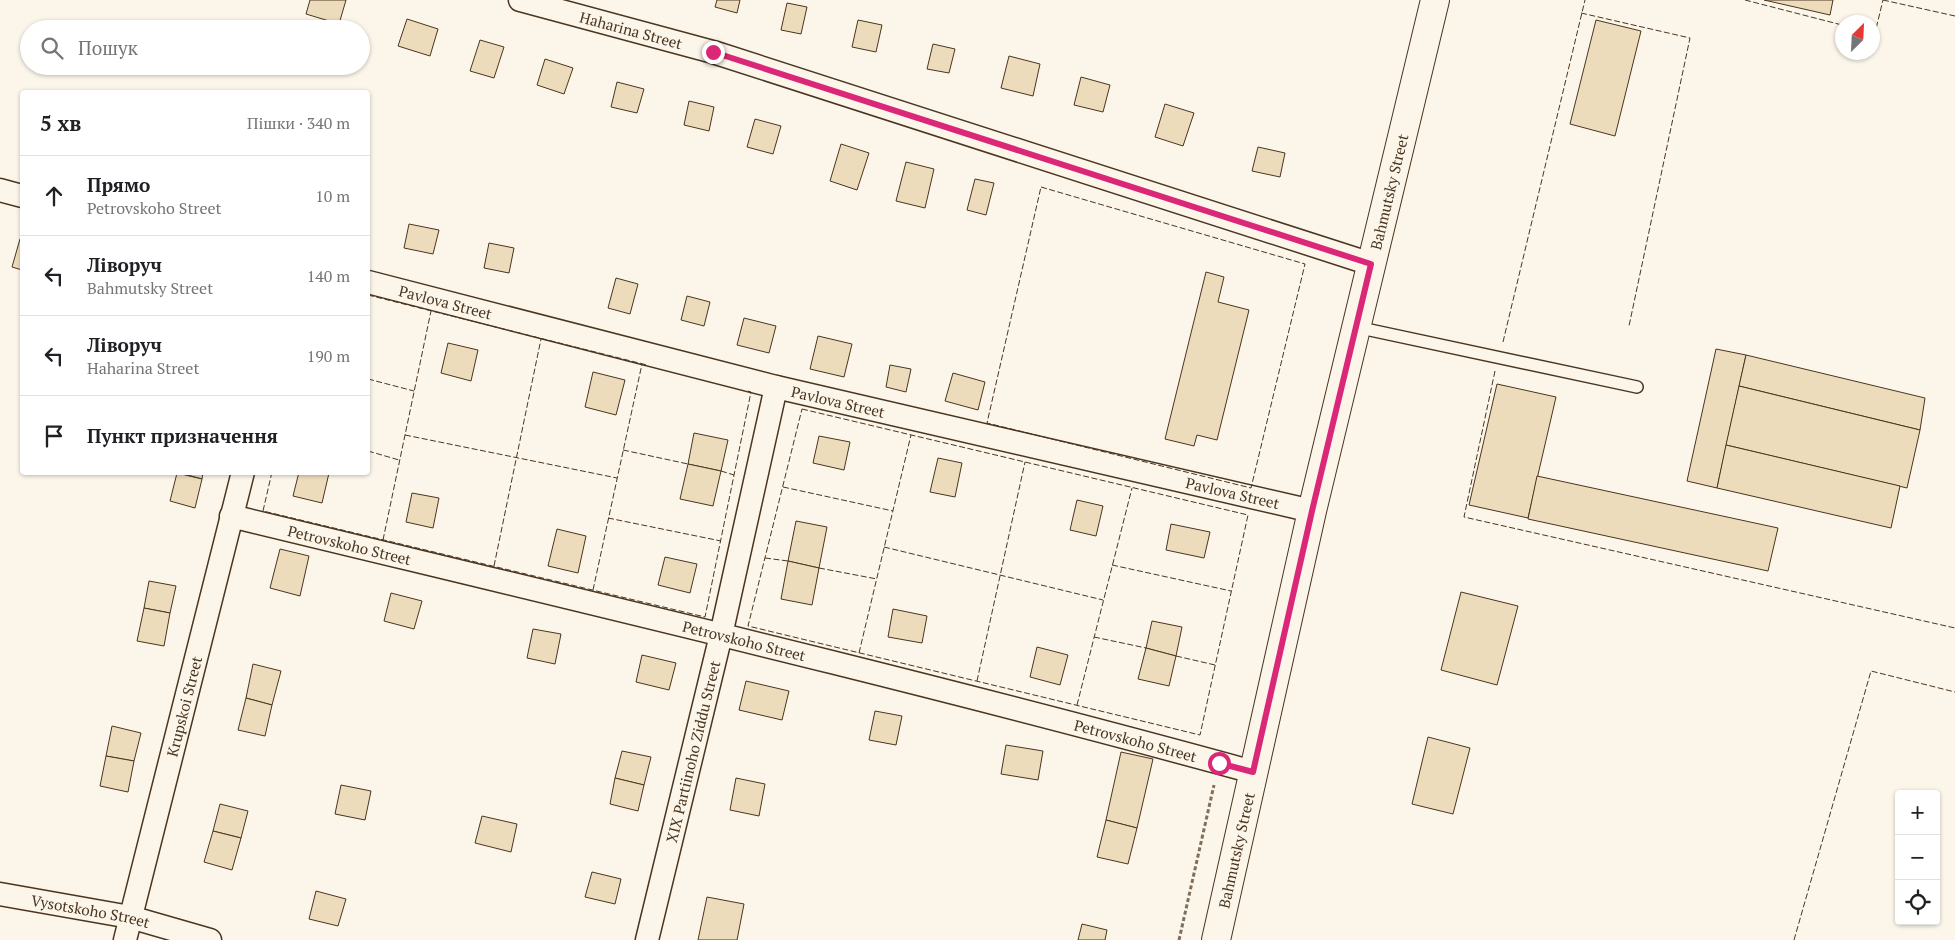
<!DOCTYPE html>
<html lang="uk">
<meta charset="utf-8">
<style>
:root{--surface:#fff;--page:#f2f2f2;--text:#202124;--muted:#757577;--line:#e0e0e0}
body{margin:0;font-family:"PT Serif",serif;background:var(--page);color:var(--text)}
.controls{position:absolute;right:15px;bottom:15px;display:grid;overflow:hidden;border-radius:5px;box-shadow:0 1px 4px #0004}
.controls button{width:45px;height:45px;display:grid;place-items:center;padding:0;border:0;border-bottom:1px solid var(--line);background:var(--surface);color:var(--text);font:25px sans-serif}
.compass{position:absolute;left:1835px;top:15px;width:45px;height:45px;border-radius:50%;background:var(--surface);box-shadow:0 1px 4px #0004;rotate:24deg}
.stop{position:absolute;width:15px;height:15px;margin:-11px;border:4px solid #db2777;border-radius:50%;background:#fff}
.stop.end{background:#db2777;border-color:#fff;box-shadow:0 1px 5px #0008}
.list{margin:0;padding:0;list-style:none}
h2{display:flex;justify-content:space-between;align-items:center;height:65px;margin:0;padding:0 20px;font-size:21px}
h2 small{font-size:16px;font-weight:400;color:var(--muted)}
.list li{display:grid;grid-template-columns:32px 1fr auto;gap:15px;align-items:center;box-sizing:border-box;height:80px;padding:0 20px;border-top:1px solid var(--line)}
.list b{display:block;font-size:19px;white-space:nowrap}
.list p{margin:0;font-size:16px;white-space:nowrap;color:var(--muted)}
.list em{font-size:16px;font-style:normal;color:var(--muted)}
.icon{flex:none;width:28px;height:28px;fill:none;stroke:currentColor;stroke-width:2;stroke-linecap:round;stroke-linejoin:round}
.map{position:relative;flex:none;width:1955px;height:940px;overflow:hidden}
.search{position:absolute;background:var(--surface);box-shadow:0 1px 4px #0004;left:20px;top:20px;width:350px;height:55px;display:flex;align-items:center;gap:12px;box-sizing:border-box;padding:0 18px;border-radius:28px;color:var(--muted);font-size:19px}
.panel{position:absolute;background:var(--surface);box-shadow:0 1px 4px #0004;left:20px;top:90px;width:350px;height:385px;border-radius:5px}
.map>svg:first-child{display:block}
.building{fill:#ecdcbc;stroke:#4a3520}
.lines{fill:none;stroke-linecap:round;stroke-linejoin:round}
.service-casing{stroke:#4a3520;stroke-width:14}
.minor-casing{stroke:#4a3520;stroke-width:25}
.secondary-casing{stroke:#4a3520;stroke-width:30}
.path{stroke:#7f6f5c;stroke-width:3;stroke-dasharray:4 2.5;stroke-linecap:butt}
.service{stroke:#fbf6e9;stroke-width:11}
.minor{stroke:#fbf6e9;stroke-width:22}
.secondary{stroke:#fbf6e9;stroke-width:28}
.fence{stroke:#4a3520;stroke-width:1;stroke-dasharray:6 2.5;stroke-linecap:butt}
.route{stroke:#db2777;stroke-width:6}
.labels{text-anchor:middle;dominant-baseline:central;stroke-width:4;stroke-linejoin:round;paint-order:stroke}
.street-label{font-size:15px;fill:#4a3520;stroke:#fbf6e9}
</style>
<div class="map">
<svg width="1955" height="940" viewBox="0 0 1955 940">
<rect width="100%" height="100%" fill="#fbf6e9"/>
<g class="building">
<polygon points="310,0 346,0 339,24 306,14"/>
<polygon points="717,0 740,0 737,13 715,7"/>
<polygon points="1764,0 1833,0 1830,15"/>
<polygon points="787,3 807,7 801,34 781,30"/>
<polygon points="407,19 438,29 430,56 398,46"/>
<polygon points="858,20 882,25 876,52 852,47"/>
<polygon points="1596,20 1641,31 1615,136 1570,124"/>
<polygon points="480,40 504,47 494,78 470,71"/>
<polygon points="933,44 955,49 949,73 927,69"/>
<polygon points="1009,56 1040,64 1033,96 1001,88"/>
<polygon points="545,59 573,68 564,94 537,85"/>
<polygon points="1081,77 1110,85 1103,112 1074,105"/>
<polygon points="617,82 644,89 637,113 611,107"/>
<polygon points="689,101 714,107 709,131 684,125"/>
<polygon points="1165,104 1194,113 1183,146 1155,137"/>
<polygon points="755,119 781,126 773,154 747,147"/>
<polygon points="841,144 869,153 857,190 830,181"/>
<polygon points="1258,147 1285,153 1280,177 1252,171"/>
<polygon points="906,162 934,169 925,208 896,201"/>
<polygon points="975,179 994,183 986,215 967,210"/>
<polygon points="409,224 439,230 433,254 404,248"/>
<polygon points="20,239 22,240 22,270 12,267"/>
<polygon points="489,243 514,248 509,273 484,268"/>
<polygon points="1206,272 1224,277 1218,302 1249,310 1217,440 1197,435 1194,446 1165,439"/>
<polygon points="616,278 638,284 630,314 608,308"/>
<polygon points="687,296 710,302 704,326 681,320"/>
<polygon points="744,318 776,326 769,353 737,345"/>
<polygon points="818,336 852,344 844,377 810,369"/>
<polygon points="448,343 478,350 471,381 441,373"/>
<polygon points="1716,349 1746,355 1717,488 1687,481"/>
<polygon points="1746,355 1925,398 1920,430 1739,386"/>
<polygon points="890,365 911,369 906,392 886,387"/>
<polygon points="593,372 625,380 616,415 585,407"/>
<polygon points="953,373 985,382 978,410 945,401"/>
<polygon points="1497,384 1556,397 1528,518 1469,505"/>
<polygon points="1739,386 1920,430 1907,488 1726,445"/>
<polygon points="694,433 728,440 721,471 688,464"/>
<polygon points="819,436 850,442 844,470 813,463"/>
<polygon points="1726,445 1900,486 1891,528 1717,488"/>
<polygon points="938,458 962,463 955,497 930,492"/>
<polygon points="688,464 721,471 713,506 680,499"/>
<polygon points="177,472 203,472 202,479"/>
<polygon points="299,472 329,473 322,503 293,496"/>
<polygon points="177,473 202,479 195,508 170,501"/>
<polygon points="1537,476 1778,528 1768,571 1528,519"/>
<polygon points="412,493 439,498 433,528 406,522"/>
<polygon points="1077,500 1103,506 1096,536 1070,530"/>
<polygon points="796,521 827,527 819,568 788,561"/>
<polygon points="1171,524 1210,532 1204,558 1166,550"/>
<polygon points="557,529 586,536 578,573 548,566"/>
<polygon points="280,549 309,556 300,596 270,588"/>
<polygon points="665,557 697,564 690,593 658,585"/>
<polygon points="788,561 819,568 812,605 781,599"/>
<polygon points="149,581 176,586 170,613 144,608"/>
<polygon points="1461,592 1518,606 1497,685 1441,670"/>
<polygon points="391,593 422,601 414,629 384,621"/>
<polygon points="144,608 170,613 164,646 137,641"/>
<polygon points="893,609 927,616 922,643 888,637"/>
<polygon points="1152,621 1182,627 1176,656 1146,648"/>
<polygon points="533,629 561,634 555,664 527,658"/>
<polygon points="1037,647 1068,655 1060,685 1030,677"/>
<polygon points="1146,648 1176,656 1169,686 1138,679"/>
<polygon points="642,655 676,663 669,690 636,682"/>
<polygon points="253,664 281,671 272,705 246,698"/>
<polygon points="746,681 789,691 782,720 739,710"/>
<polygon points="246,698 272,705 265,736 238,730"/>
<polygon points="875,711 902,716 896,745 869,740"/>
<polygon points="112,726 141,733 134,761 106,756"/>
<polygon points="1428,737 1470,748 1453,814 1412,804"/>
<polygon points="1006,745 1043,751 1038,780 1001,774"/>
<polygon points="622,751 651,757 644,785 615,778"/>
<polygon points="1121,752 1153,759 1137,828 1106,820"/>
<polygon points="106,756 134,761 128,792 100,786"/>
<polygon points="615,778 644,785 638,811 610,804"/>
<polygon points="736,778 765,784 759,816 730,810"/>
<polygon points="341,785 371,791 365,820 335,814"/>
<polygon points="220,804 248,811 241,838 213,831"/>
<polygon points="482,816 517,824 511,852 475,843"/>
<polygon points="1106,820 1137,828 1128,864 1097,857"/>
<polygon points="213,831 241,838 232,870 204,862"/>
<polygon points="592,872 621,879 615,904 585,897"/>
<polygon points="316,891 346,899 338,926 309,919"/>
<polygon points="707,897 744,904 737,940 698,940"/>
<polygon points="1082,924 1107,930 1105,940 1078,940"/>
</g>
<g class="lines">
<defs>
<polyline id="service" points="1356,327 1637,387"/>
<g id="minor">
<path id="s1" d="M520,0L713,52L1371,264"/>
<polyline points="0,190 22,196"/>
<path id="s2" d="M368,282L776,387L1312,511"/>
<path id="s3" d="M231,516C573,599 915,679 1253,772"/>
<path id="s4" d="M0,894L130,917L210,940"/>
<path id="s5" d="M125,940L243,472"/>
<path id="s6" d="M647,940L721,635L776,387"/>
</g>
<g id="secondary">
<path id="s7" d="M1216,940L1312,511L1435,0"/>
</g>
</defs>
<use href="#service" class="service-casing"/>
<use href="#minor" class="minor-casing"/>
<use href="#secondary" class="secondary-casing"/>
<polyline class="path" points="1179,940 1214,785"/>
<use href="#service" class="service"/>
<use href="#minor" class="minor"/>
<use href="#secondary" class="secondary"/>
<g class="fence">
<polyline points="1745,0 1842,25"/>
<polyline points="1883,0 1955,16"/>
<polyline points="1581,13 1690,38 1629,326"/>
<polyline points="1872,33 1875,33 1883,0"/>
<polygon points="1041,187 1305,264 1251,488 987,423"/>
<polyline points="368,295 647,365"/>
<polyline points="1503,342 1585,0"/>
<polyline points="1495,371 1464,517 1955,628"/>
<polyline points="368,379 414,391"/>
<polygon points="802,409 1248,515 1200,735 748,626"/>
<polyline points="405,435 617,478"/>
<polyline points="623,450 688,464"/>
<polyline points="368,451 399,460"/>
<polyline points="721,471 734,475"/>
<polyline points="272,472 263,511 705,617 751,392 748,391"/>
<polyline points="783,487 893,511"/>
<polyline points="608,518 721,541"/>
<polyline points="383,540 431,311"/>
<polyline points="884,547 1103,600"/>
<polyline points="765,558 788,561"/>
<polyline points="1112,565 1231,591"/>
<polyline points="494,566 541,339"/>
<polyline points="819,568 877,579"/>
<polyline points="593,590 642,364"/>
<polyline points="1094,637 1146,648"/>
<polyline points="859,653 911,435"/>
<polyline points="1176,656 1215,665"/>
<polyline points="977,681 1025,462"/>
<polyline points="1077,705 1132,488"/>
<polyline points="1794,940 1871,671 1955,692"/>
</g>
</g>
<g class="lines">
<polyline class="route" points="713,52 1371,264 1312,511 1253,772 1219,763"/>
</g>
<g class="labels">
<g class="street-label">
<text stroke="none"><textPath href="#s1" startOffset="115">Haharina Street</textPath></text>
<text stroke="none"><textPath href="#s7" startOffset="768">Bahmutsky Street</textPath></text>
<text stroke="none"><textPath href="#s2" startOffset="80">Pavlova Street</textPath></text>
<text stroke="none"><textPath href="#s2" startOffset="485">Pavlova Street</textPath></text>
<text stroke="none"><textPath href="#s2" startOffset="890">Pavlova Street</textPath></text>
<text stroke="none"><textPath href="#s3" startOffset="122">Petrovskoho Street</textPath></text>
<text stroke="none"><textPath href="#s3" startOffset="528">Petrovskoho Street</textPath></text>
<text stroke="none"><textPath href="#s5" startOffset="241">Krupskoi Street</textPath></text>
<text stroke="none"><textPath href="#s3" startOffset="932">Petrovskoho Street</textPath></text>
<text stroke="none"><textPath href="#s6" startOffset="194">XIX Partiinoho Ziddu Street</textPath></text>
<text stroke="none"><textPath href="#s7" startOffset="92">Bahmutsky Street</textPath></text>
<text stroke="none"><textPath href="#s4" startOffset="92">Vysotskoho Street</textPath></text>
</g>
</g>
</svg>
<div class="controls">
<button>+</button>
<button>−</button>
<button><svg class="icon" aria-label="locate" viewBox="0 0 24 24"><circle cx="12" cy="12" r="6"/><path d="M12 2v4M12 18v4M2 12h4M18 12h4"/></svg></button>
</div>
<svg class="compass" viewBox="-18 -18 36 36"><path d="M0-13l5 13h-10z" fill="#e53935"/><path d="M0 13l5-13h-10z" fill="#757577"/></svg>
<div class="stop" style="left:1219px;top:763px"></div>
<div class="stop end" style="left:713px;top:52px"></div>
<div class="search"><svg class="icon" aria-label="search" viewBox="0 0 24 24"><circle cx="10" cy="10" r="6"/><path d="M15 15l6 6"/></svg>Пошук</div>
<section class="panel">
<h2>5 хв<small>Пішки · 340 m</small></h2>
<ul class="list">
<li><svg class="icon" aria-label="ahead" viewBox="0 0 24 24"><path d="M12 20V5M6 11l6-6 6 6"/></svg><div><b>Прямо</b><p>Petrovskoho Street</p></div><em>10 m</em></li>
<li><svg class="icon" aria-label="left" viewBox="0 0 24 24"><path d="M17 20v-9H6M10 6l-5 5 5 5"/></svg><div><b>Ліворуч</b><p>Bahmutsky Street</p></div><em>140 m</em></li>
<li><svg class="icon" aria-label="left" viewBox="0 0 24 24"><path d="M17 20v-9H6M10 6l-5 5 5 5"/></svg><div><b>Ліворуч</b><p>Haharina Street</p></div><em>190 m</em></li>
<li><svg class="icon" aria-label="arrive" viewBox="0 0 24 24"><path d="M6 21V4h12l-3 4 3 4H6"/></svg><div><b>Пункт призначення</b></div></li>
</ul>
</section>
</div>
